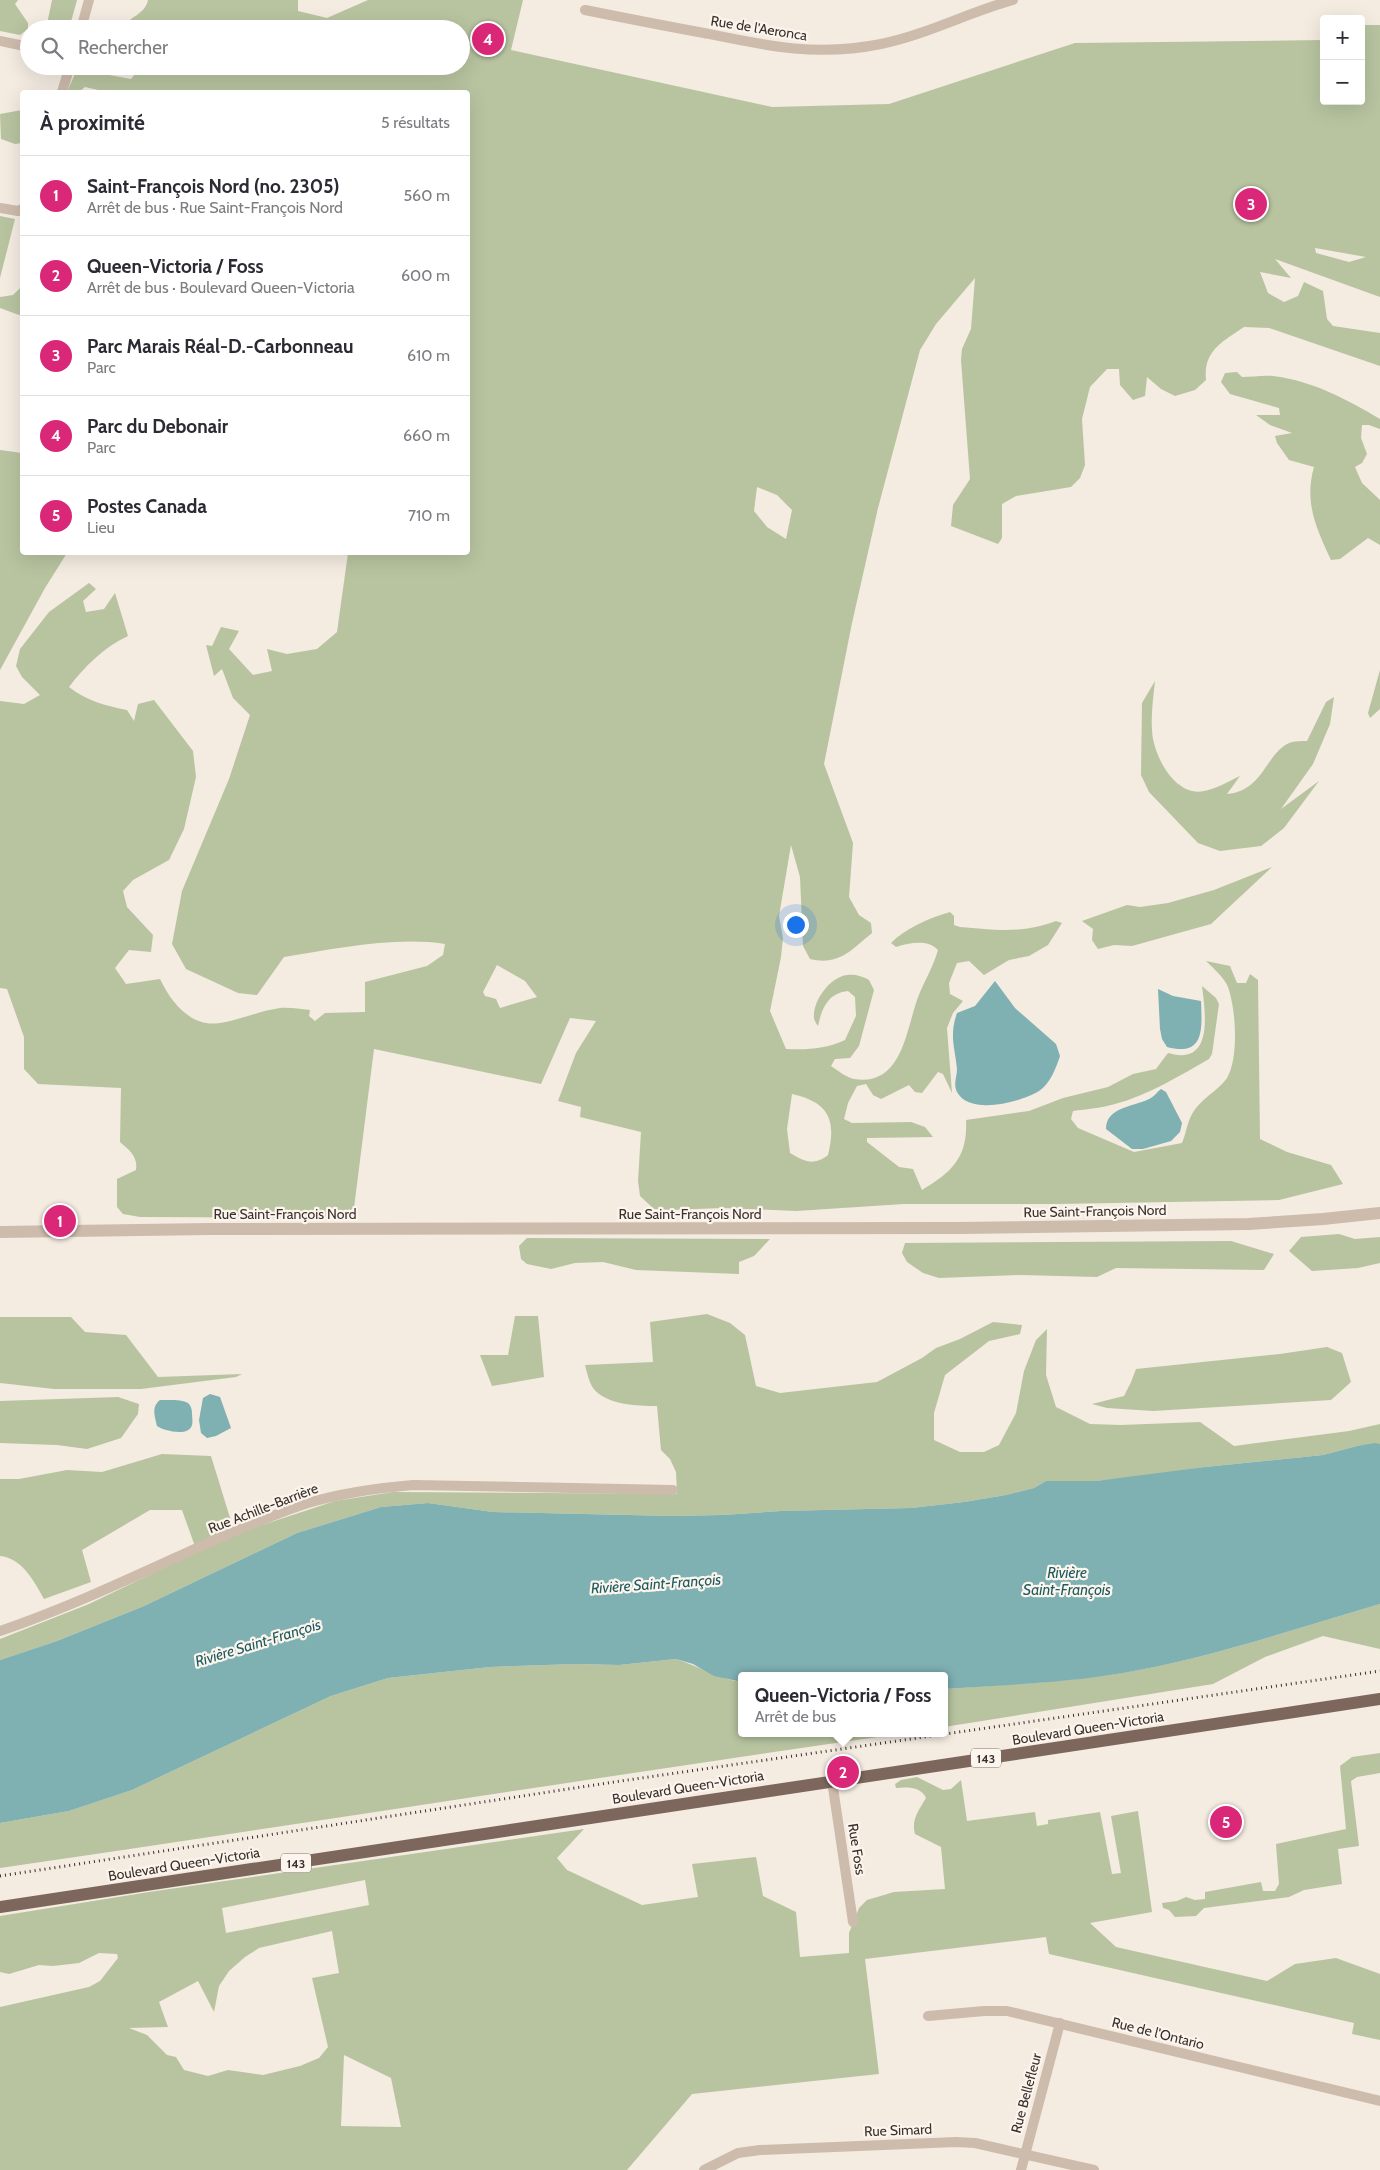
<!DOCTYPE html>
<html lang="fr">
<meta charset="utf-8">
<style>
:root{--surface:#fff;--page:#f2f2f3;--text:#2b2b33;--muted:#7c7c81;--line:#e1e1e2;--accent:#db2777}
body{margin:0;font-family:Cabin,sans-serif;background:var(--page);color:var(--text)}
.controls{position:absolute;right:15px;top:15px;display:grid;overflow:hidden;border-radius:5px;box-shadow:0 5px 20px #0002}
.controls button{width:45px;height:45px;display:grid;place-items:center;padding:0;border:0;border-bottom:1px solid var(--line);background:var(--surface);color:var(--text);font:25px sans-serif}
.you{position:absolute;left:795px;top:924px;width:18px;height:18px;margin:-12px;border:4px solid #fff;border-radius:50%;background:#1a73e8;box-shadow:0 0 0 8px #1a73e833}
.badge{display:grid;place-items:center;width:32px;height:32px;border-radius:50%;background:var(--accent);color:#fff;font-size:16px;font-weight:700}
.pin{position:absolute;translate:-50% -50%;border:2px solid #fff;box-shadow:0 1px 5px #0006}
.popup{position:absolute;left:738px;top:1672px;width:210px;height:65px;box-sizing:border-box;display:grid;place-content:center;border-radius:5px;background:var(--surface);filter:drop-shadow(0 1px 4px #0005);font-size:16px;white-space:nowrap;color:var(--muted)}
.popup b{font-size:19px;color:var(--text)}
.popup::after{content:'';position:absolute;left:50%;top:100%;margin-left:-10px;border:10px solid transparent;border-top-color:var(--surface)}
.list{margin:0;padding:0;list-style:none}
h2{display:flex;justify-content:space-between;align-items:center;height:65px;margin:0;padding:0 20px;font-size:21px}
h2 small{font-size:16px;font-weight:400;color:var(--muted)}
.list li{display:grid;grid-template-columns:32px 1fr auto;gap:15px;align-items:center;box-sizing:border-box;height:80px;padding:0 20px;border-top:1px solid var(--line)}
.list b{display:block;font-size:19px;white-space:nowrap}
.list p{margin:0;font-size:16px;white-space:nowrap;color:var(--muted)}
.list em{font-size:16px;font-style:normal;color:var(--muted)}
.icon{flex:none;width:28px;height:28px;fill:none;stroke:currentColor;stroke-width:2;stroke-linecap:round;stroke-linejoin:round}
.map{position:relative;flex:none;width:1380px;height:2170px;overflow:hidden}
.search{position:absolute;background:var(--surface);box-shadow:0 5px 20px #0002;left:20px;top:20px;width:450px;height:55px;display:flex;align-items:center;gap:12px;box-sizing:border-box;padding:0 18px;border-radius:28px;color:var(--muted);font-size:19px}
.panel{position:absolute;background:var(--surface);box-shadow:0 5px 20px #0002;left:20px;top:90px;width:450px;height:465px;border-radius:5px}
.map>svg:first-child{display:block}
.green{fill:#b8c4a0;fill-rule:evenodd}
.water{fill:#7fb0b2}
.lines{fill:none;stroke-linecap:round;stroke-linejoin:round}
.minor{stroke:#cdbbac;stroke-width:10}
.tertiary{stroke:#cdbbac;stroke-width:12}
.primary{stroke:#7d675c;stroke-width:12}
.rail{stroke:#3b302b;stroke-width:3;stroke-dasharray:1 4;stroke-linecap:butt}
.labels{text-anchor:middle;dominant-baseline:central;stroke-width:4.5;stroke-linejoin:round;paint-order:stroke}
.shield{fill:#fbf5ee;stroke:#756b66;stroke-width:1}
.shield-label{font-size:12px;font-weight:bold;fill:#3b302b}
.street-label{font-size:14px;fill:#3b302b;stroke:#fbf5ee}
.water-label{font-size:15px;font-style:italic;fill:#1f5a5e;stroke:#fbf5ee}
</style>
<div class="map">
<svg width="1380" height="2170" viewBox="0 0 1380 2170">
<rect width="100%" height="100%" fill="#f4ebe1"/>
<g class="green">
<polygon points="0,0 18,0 15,4 28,23 28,29 20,35 0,31"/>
<polygon points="52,0 77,0 69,29 46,29"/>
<path d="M148,0H298V11L327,18L368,0H523L511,50L772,107L889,104L1075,43L1324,40V101H1361V39H1365V25H1380V297L1275,259L1291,278L1260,272L1268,293L1284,302L1298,296L1304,282L1323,291L1327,319L1333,326L1380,333V366L1269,328L1244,327C1222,342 1203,351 1206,380L1195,390L1175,396L1161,389L1147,377L1145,396L1133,400L1120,385L1119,369H1107L1090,387L1082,419L1085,465L1080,478L1071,487L1016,496L1002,504V538L998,544L951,526L953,505L970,479L961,360L962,349L971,329L975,278L936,324L920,350L878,508L852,623L824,764L853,843L849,897L859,915L871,923L872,933C851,950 839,966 810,959L803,946L800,877L791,845L779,916L783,938L781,957L770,1011L786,1049C807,1050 826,1049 845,1040L856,1016L855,997L848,991C828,993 822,1008 818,1026C816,1023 813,1019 814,1015C814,1000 830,977 847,975C855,974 862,976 869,980L874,990L859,1046L850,1058L835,1059L831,1066C837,1070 847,1078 854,1079C901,1087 906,1032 917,1000C923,983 933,968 938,950C927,939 910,943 896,947L891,943C906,928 929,918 950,912L954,916V925L960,927C997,930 1021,934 1056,921L1062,923L1048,945L1029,956L1009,960L984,975L969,961L957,963L949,983L950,994L963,1001L953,1013L947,1028L952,1093L943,1074L938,1072L922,1093L915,1092L909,1085L881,1099L873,1095L866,1084L857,1086L848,1103L844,1119L852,1123L911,1122L925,1127L933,1137L867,1138V1142L899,1167L913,1169L922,1190C952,1172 968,1157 966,1120L1029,1111L1063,1098L1108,1087L1133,1074L1156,1069L1168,1053C1173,1054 1179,1056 1184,1055C1213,1053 1204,1004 1202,986L1216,998L1219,1004L1212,1054L1209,1059C1179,1076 1149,1095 1115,1104C1102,1108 1087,1109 1073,1111L1071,1119L1078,1128L1134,1152L1182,1143C1186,1134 1187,1123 1192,1114C1200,1099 1218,1091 1227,1078C1239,1058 1236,1009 1228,987C1224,977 1213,968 1206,961L1230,966L1237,983H1246L1250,974L1258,980L1260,1139L1287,1152L1331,1165L1343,1184L1279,1200L1055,1204H904L796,1211L722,1208L670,1210L654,1209L640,1196L638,1181L641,1132L580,1117L581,1107L558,1101L576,1053L596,1021L570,1018L541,1084L374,1049L354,1208L336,1218L140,1217L123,1214L117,1207V1179L136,1170C138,1156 129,1150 120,1142L121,1088L38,1084L24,1069V1037L7,989L0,988V701L24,704L40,695L22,677L16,666L20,649L49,612L89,583L96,589L83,601L86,612L104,609L115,593L128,636C104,647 84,667 69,687C85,700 106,706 127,710L134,721L138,704L154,700L193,751L196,777L184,829L169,860L133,880L123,891L127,907L153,935L151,952L129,950L115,968L126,984L160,979C171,1002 191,1028 220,1023C240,1020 259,1011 280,1008C289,1007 300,1009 310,1010L309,1016L315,1021L325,1013L365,1012V982L427,966L443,955L445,944C395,936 334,949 284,957L257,995L238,993L186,969L172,944L182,891L229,779L250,715L233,698L222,669L214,676L206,645L212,646L221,627L239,631L229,649L253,675L272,671L267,649L287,654L317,649L337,632L348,553L468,552V92H107L85,87L79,92H67L77,69L131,79L135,74V66H461V29H121C128,17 145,15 148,0ZM1315,248L1366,257L1349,262L1316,253ZM757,487L777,495L792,510L786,539L767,527L754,511ZM497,965L525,981L537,997L500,1008L496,999L485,996L483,992ZM792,1094C828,1102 837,1119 828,1155C814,1166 805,1162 790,1153L787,1129Z"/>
<polygon points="22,110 22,143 15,144 1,139 0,114"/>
<polygon points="0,216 15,219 0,278"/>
<polygon points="22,286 22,314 19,315 0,308 0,297 13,295"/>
<path d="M1237,372L1242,377C1252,377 1263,375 1273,376C1313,381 1346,399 1380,419V429L1369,425H1362L1361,438L1367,454L1362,463L1355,467L1362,483L1380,500V545L1368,538L1340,559L1331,560C1316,528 1304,502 1314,467L1289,460L1277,443L1275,436L1292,433L1270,425L1256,415H1280L1279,408L1230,394L1221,382L1225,373Z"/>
<polygon points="0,450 22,453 22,552 67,553 45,588 0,670"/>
<polygon points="1380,670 1380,709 1370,718 1368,713"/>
<path d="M1155,681C1153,700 1150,720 1153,739C1157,761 1177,797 1204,791C1216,789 1229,781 1240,776L1227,794C1265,791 1266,750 1292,742C1296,741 1302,741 1307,741L1326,702L1334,697L1330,724L1313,764L1281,809L1319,781L1284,828L1261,846L1220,851L1198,843L1149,792L1141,775L1142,703Z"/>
<polygon points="1272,867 1211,924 1132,946 1114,945 1098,949 1092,940 1093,929 1082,921 1127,905 1140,907 1168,903 1214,890"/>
<polygon points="1339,1234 1355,1239 1380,1237 1380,1263 1358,1268 1312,1271 1289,1251 1301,1237"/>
<polygon points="527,1238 770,1239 754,1256 739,1262 739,1274 636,1270 603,1262 575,1263 551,1269 527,1264 521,1259 519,1246"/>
<polygon points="1231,1241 1274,1254 1264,1270 1116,1268 1097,1277 1021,1275 939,1278 923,1273 907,1262 902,1253 905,1243"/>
<path d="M707,1314L730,1323L745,1335L756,1386L780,1393L877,1382L922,1358L936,1348L960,1339L993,1322L1022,1325L1020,1334L989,1341L945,1375L934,1413V1440L960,1452H984L999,1445L1016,1413L1024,1371L1036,1340L1047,1329L1046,1375L1056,1407L1090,1424L1121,1425L1200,1422L1234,1446L1349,1431L1380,1424V1444L1357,1446L1323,1455L1205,1467L1145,1476L1096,1481H1046L1034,1488L1006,1495L964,1502L911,1508L781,1511L723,1515L672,1516L493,1512L428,1503L381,1507L297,1533L144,1606L57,1641L0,1660V1639L89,1604L197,1552L182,1510H150L82,1550L91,1582L44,1599C34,1581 22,1558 0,1556V1479H19L67,1470L102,1472L162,1454L211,1456L235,1534L335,1501L393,1492L677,1494L676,1472L670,1459L661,1450L657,1406C638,1406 606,1405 593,1388C589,1382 587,1372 585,1365L653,1362L650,1322Z"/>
<polygon points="515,1316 538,1316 544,1377 492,1386 480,1355 508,1355"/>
<polygon points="0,1317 71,1317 85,1332 126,1335 158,1377 242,1374 236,1377 141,1389 54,1389 0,1383"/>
<polygon points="1327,1347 1342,1353 1351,1382 1331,1400 1153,1411 1107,1408 1092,1404 1124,1396 1131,1382 1136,1369 1280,1354"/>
<polygon points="118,1397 139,1404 138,1414 121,1438 87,1449 57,1445 0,1443 0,1401"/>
<path d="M1380,1604V1649L1323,1636L1265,1657L1213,1684L944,1727V1689C1004,1685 1064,1682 1122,1673C1210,1658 1295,1629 1380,1604Z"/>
<path d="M676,1659C699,1666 718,1679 742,1682V1733H906C604,1776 302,1824 0,1868V1823L69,1811L132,1790L331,1696L388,1678L490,1667L576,1664L619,1665Z"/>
<polygon points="1380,1753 1380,1773 1357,1777 1351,1781 1359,1846 1338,1849 1342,1884 1304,1890 1289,1897 1204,1908 1196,1916 1175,1917 1169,1910 1163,1908 1162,1903 1177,1901 1186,1897 1195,1900 1205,1899 1205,1892 1261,1882 1263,1891 1275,1891 1279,1884 1276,1844 1346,1829 1340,1766 1352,1757"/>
<path d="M917,1777L943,1790L951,1789L961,1780L967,1821L1035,1812L1037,1826L1048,1824V1820L1100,1812L1112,1874L1121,1873L1111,1816L1138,1811L1152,1912L1090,1923L1116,1947L1267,1981L1295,1964L1336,1958L1380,1974V2040L1352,2034L1354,2023L1049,1954L1046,1937L865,1959L879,2074L692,2094L627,2170H0V2007L89,1987L100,1981L118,1958L117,1954L99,1953L79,1963L53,1966L39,1965L9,1974L0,1972V1916L149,1892L584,1829L557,1858L567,1870L642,1905L698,1897L692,1864L756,1857L763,1896L796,1912L800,1957L849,1953V1933L859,1908L867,1900L894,1892L945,1889L941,1847L915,1834C911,1820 919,1810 926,1798C921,1786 906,1787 896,1788L895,1784L901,1780ZM365,1880L369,1905L226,1933L222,1908ZM332,1931L339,1973L312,1978L328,2047L319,2058L300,2066L263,2075L228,2070L208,2076L184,2070L176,2057L167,2055L147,2035L129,2028L168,2027L159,2002L198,1981L214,2012L219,1986L229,1971L245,1957L259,1948ZM344,2055L391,2078L401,2127L341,2126Z"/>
</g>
<g class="water">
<path d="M995,981L1015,1008L1056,1044L1060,1056C1056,1068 1050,1084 1039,1091C1021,1102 970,1116 957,1092C953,1084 957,1077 957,1069C955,1047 949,1036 957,1013L975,1006Z"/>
<path d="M1158,989L1173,996L1201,1001C1202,1029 1205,1057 1167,1047L1162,1039L1160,1029Z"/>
<path d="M1161,1089L1166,1092L1182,1123L1180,1132L1171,1141L1143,1149H1132L1106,1129C1106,1107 1133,1107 1149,1099C1154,1097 1157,1092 1161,1089Z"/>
<polygon points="210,1394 220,1397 231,1428 216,1436 207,1438 201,1433 199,1420 203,1398"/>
<path d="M160,1400C168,1400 182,1399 188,1403C191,1406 192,1409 192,1414C192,1417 193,1422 192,1425C189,1437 164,1431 157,1426C155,1416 151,1407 160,1400Z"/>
<path d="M1375,1443L1380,1444V1604C1295,1629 1210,1658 1123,1673C1064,1683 1004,1685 944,1689V1676H742V1682L714,1676L693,1664L676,1659L619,1665L576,1664L490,1667L388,1678L331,1696L132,1790L69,1811L0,1823V1660L57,1641L144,1606L297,1533L381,1507L428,1503L493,1512L672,1516L723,1515L781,1511L911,1508L964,1502L1006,1495L1034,1488L1046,1481H1096L1205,1467L1323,1455L1357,1446Z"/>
</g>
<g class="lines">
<g class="minor">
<path d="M585,10C625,18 665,26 704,33C767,46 817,57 881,44C926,35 969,12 1013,0"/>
<polyline points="81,29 89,0"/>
<polyline points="0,41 29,47"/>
<polyline points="62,92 70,66"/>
<polyline points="0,208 18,211 22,209"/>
<path d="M0,1631C68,1608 133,1577 199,1547C235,1531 271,1515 308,1503C342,1493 377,1488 413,1485L673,1490"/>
<polyline points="832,1781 853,1922"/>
<polyline points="928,2016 984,2011 1007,2011 1380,2101"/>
<polyline points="704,2170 738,2153 760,2150 956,2142 975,2143 1094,2170"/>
<polyline points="1021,2170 1060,2023"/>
</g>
<polyline class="tertiary" points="0,1232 209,1229 959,1228 1248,1224 1323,1219 1380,1213"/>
<polyline class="primary" points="0,1907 1380,1699"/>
<polyline class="rail" points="0,1876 614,1782 1380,1671"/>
</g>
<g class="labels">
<g class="shield">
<rect x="971" y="1748.5" width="30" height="19" rx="4"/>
<rect x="281" y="1853.5" width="30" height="19" rx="4"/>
</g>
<g class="shield-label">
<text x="986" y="1758">143</text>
<text x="296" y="1863">143</text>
</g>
<g class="street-label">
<text transform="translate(759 28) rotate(9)">Rue de l'Aeronca</text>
<text transform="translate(1095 1211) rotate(-1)">Rue Saint-François Nord</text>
<text x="285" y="1214">Rue Saint-François Nord</text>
<text x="690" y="1214">Rue Saint-François Nord</text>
<text transform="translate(263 1508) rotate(-21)">Rue Achille-Barrière</text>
<text transform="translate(1088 1728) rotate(-9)">Boulevard Queen-Victoria</text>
<text transform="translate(688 1787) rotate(-9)">Boulevard Queen-Victoria</text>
<text transform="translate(857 1849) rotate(81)">Rue Foss</text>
<text transform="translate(184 1864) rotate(-9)">Boulevard Queen-Victoria</text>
<text transform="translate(1158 2033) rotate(14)">Rue de l'Ontario</text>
<text transform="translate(1026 2093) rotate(-75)">Rue Bellefleur</text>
<text transform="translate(898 2130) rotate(-2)">Rue Simard</text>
</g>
<g class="water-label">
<text x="1067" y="1573">Rivière<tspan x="1067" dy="17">Saint-François</tspan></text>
<text transform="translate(656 1584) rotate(-4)">Rivière Saint-François</text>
<text transform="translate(258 1643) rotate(-17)">Rivière Saint-François</text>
</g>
</g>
</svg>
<div class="controls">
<button>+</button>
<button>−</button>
</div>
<div class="you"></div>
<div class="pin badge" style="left:60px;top:1221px">1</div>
<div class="pin badge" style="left:843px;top:1772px">2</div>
<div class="popup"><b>Queen-Victoria / Foss</b>Arrêt de bus</div>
<div class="pin badge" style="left:1251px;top:204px">3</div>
<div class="pin badge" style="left:488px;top:39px">4</div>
<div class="pin badge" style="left:1226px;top:1822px">5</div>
<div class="search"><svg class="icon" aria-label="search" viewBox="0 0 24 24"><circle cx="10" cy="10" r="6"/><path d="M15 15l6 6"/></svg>Rechercher</div>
<section class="panel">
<h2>À proximité<small>5 résultats</small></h2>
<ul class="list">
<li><span class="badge">1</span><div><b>Saint-François Nord (no. 2305)</b><p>Arrêt de bus · Rue Saint-François Nord</p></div><em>560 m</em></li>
<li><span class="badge">2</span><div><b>Queen-Victoria / Foss</b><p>Arrêt de bus · Boulevard Queen-Victoria</p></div><em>600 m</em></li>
<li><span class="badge">3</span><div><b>Parc Marais Réal-D.-Carbonneau</b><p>Parc</p></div><em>610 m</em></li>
<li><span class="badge">4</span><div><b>Parc du Debonair</b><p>Parc</p></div><em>660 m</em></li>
<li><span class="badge">5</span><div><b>Postes Canada</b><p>Lieu</p></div><em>710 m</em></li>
</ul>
</section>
</div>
